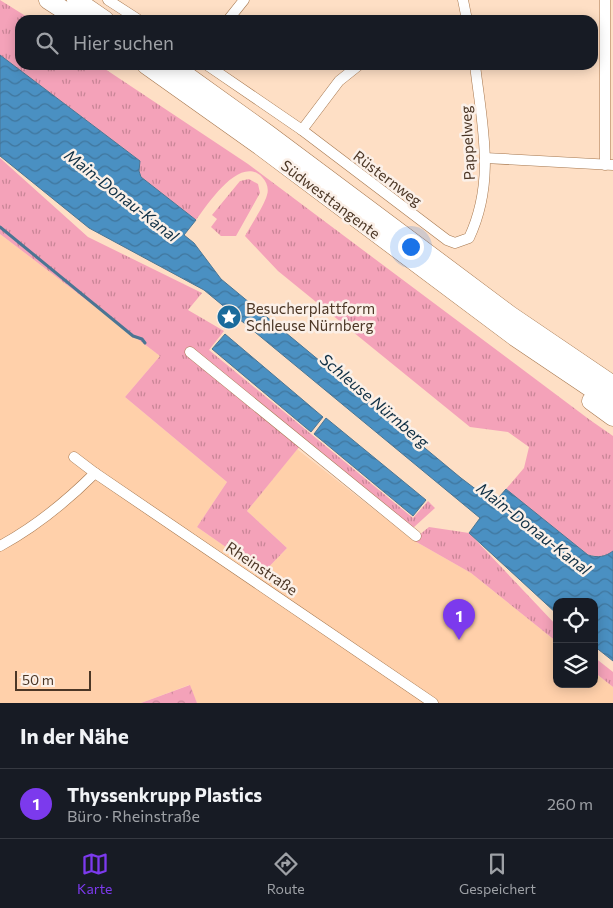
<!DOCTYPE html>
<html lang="de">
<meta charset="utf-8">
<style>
:root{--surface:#171b24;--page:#20242c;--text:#f1f3f6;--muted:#9ea1a6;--line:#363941;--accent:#7c3aed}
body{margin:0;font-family:Commissioner,sans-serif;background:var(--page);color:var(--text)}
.controls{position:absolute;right:15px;bottom:15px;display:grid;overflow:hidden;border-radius:10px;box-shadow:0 2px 12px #0003}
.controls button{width:45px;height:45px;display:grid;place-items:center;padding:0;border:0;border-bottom:1px solid var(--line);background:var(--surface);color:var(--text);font:25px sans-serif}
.scale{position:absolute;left:15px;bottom:12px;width:76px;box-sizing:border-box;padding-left:5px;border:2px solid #4c3726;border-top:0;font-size:14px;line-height:18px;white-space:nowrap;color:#4c3726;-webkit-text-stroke:4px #fbf0e8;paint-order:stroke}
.you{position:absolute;left:410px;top:246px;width:18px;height:18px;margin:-12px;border:4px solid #fff;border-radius:50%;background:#1a73e8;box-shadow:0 0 0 8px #1a73e833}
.badge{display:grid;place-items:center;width:32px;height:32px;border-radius:50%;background:var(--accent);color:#fff;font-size:16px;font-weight:700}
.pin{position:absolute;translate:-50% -41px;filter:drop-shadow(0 1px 2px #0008)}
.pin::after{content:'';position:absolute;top:26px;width:18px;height:15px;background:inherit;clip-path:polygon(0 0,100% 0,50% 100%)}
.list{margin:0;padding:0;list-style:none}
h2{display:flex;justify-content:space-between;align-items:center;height:65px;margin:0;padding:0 20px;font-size:21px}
h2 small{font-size:16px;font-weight:400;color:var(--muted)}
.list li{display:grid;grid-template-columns:32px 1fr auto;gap:15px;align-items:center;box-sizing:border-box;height:70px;padding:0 20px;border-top:1px solid var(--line)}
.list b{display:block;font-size:19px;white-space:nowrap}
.list p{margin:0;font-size:16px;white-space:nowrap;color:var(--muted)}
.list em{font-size:16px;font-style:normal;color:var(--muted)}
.icon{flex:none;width:28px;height:28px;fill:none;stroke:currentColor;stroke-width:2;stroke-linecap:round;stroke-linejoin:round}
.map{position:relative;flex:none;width:613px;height:703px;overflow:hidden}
.search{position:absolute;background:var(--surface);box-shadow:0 2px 12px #0003;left:15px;right:15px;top:15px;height:55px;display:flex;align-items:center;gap:12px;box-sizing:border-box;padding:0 18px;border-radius:15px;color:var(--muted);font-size:19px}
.sheet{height:135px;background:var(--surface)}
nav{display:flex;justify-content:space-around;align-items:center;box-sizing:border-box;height:70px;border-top:1px solid var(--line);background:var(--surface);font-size:14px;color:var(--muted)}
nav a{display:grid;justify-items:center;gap:2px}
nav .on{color:var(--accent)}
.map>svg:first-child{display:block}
.built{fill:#ffd0aa}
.grass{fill:url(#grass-tufts)}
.forest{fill:url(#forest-crowns)}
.water{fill:url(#water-waves);stroke:#4b7593}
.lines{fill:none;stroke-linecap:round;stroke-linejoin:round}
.stream{stroke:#4b7593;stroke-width:3}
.street-casing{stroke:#a6774e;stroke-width:11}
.highway-casing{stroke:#a6774e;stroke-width:19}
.street{stroke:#fff;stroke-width:10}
.highway{stroke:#fff;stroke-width:18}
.labels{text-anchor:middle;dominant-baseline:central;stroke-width:5;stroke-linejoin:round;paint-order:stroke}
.street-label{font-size:15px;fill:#4c3726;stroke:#fbf0e8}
.poi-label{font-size:15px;fill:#4c3726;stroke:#fbf0e8;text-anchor:start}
.water-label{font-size:16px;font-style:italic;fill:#0f2f44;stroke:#fbf0e8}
</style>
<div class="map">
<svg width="613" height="703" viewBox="0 0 613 703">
<defs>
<pattern id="grass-tufts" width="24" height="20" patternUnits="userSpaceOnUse" patternTransform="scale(1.25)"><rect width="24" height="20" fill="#f4a2b9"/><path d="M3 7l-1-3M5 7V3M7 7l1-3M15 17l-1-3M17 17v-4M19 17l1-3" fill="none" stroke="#c88596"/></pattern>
<pattern id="forest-crowns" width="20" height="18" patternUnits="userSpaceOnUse" patternTransform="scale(1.25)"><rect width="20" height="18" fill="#f4a2b9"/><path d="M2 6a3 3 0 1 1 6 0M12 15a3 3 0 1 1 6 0" fill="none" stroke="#c88596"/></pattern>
<pattern id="water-waves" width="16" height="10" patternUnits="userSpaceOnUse" patternTransform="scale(1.25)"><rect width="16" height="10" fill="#4a90c2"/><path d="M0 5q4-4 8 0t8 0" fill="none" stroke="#40769d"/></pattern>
</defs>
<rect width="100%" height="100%" fill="#fedfc5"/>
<polygon class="built" points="0,234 160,356 125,397 227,482 197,527 263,573 287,548 247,511 297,449 413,540 471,573 557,642 557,684 594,684 594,672 613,687 613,703 197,703 189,685 141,703 0,703"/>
<g class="grass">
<path d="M0,0L32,20H20V65H99L248,164L590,420L613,436V551C605,557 598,557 588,555L506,489L524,468L529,447L508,432L470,427L278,271L245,236C251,225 264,206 267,195C269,189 267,182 262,177C240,154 207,205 196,220L141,177L139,171L140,161L0,55Z"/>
<polygon points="0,158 88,237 202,293 188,310 224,331 209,350 413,518 428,501 435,508 413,528 304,441 247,511 287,548 263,573 197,527 227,482 125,397 160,356 0,234"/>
<polygon points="249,179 258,184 260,193 236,236 221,236 211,227 217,219 212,215 240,181"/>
<polygon points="429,527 469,533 557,626 557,642 471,573 413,540"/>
<polygon points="594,657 613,672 613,687 594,672"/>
</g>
<polygon class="forest" points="190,685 197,703 141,703"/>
<g class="water">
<path d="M0,55L140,161L139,171L141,177L196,220L184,235L194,243L221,279L461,478L494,503L506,489L588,555C598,558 605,557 613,551V661L594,646V602H557V614L469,533L480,518L204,290L89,228L0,156Z"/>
<polygon points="225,334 323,417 311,432 212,349"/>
<polygon points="326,418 426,500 413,516 314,434"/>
</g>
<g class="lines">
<polyline class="stream" points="0,227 133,336 142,339 145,343"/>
<defs>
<g id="street">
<polyline points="108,0 139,20"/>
<polyline points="463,0 467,20"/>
<polyline points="228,20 244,0"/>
<path d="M207,65L302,130L447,240L455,243L469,238C496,181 482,125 475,65"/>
<polyline points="302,130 339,81 359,65"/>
<polyline points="485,158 613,165"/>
<polyline points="605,165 605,0"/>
<polyline points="190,352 416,536"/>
<polyline points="74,457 95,473 433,703"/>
<path d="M0,546C35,527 67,501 95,473"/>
</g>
<g id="highway">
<polyline points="48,0 79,20"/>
<polyline points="76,0 105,20"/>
<polyline points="146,65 260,146 515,337 613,403"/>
<polyline points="172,65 268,134 510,315 613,385"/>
<polyline points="591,401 613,417"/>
</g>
</defs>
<use href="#street" class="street-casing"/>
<use href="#highway" class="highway-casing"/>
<use href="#street" class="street"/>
<use href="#highway" class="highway"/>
</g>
<defs>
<symbol id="sight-disc" viewBox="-11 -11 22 22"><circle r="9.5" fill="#1a6b9c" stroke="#fbf0e8"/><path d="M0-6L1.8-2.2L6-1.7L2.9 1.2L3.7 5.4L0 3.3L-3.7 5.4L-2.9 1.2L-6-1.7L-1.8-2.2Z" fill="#fff"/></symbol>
</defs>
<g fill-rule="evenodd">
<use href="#sight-disc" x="215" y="303" width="28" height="28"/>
</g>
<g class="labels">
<g class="street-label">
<text transform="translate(467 143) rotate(-93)">Pappelweg</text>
<text transform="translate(388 178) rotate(37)">Rüsternweg</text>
<text transform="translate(331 199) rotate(37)">Südwesttangente</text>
<text transform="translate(262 568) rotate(34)">Rheinstraße</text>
</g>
<g class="poi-label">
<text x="246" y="308">Besucherplattform<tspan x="246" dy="17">Schleuse Nürnberg</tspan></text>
</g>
<g class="water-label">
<text transform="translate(122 195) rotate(38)">Main-Donau-Kanal</text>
<text transform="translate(375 400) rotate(40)">Schleuse Nürnberg</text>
<text transform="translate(534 528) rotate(38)">Main-Donau-Kanal</text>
</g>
</g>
</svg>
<div class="controls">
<button><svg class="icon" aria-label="locate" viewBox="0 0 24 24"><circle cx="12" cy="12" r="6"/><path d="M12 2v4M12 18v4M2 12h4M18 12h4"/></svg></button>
<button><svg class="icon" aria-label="layers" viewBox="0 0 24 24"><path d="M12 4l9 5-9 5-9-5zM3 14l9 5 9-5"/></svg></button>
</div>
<div class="scale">50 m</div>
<div class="you"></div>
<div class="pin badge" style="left:459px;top:640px">1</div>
<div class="search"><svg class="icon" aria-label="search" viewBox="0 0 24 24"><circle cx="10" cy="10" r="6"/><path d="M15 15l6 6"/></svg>Hier suchen</div>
</div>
<section class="sheet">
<h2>In der Nähe<small></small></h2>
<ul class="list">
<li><span class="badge">1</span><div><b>Thyssenkrupp Plastics</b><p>Büro · Rheinstraße</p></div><em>260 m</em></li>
</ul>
</section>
<nav>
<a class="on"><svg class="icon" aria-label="map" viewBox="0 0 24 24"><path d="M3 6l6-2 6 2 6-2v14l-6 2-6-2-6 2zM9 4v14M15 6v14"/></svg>Karte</a>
<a><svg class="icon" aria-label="directions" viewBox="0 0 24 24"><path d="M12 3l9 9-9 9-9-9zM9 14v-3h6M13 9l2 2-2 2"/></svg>Route</a>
<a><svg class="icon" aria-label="saved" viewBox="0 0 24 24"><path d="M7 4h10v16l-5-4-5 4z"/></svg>Gespeichert</a>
</nav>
